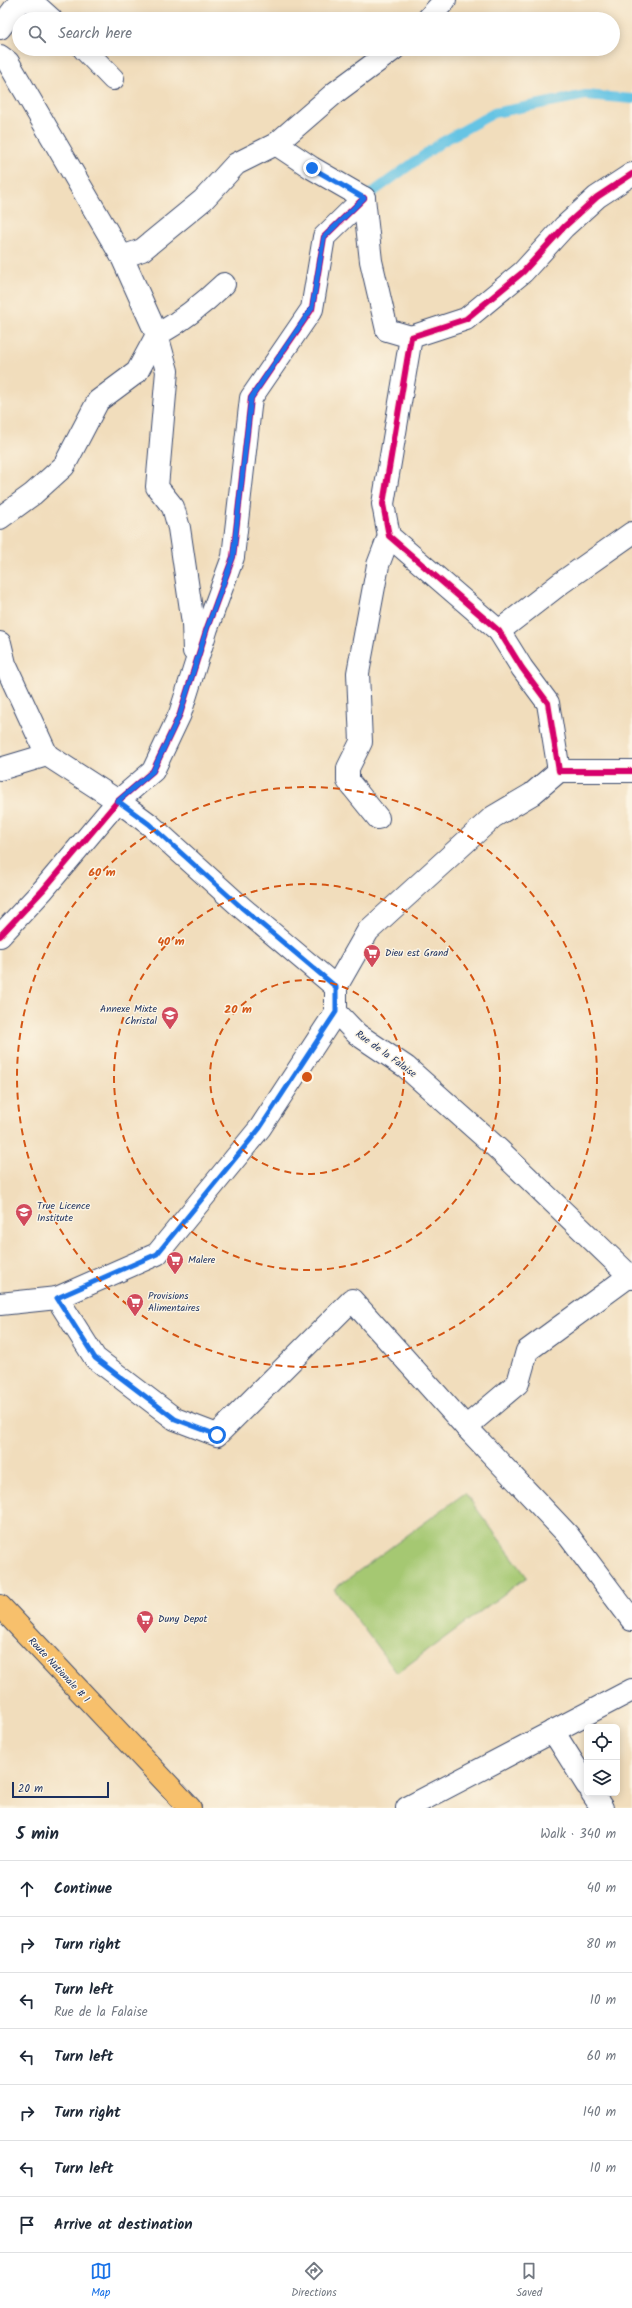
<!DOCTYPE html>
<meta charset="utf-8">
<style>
:root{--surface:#fff;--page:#f2f2f3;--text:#1f2937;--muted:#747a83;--line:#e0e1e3;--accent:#1a73e8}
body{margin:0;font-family:Kalam,sans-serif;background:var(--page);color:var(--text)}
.controls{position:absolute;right:12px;bottom:12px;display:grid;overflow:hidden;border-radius:6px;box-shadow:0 2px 10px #0003}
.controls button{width:36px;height:36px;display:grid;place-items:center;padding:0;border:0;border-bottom:1px solid var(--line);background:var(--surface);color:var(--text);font:20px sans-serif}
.scale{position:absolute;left:12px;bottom:10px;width:97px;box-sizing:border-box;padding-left:4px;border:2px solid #1b2f5e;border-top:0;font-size:11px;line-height:14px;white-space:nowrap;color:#1b2f5e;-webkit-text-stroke:3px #fcf5e5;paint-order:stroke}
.stop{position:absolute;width:12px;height:12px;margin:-9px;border:3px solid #1a73e8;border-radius:50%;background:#fff}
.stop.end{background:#1a73e8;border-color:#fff;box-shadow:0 1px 4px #0008}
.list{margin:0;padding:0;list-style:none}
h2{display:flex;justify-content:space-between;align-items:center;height:52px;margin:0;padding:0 16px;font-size:17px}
h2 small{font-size:13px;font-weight:400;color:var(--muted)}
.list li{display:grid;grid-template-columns:26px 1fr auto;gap:12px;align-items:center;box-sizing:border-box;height:56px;padding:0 16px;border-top:1px solid var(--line)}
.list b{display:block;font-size:15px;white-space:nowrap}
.list p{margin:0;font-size:13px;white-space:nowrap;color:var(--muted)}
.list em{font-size:13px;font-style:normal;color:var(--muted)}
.icon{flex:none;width:22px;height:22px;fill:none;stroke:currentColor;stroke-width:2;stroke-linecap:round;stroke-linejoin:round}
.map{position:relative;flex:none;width:632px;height:1808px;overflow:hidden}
.search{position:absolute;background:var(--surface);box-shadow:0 2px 10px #0003;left:12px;right:12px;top:12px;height:44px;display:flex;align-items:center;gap:10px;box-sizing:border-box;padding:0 14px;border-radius:22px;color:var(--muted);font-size:15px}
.sheet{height:444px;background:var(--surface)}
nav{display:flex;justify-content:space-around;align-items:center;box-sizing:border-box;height:56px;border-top:1px solid var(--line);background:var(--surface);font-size:11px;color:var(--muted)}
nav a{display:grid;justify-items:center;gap:2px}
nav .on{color:var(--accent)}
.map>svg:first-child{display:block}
.green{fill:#a5c872;stroke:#607c68}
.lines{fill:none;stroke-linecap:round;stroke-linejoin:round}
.stream{stroke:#66c4e4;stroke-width:10}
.minor-casing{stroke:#3b496c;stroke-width:24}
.primary-casing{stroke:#3b496c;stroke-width:24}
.minor{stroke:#fff;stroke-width:22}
.primary{stroke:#f7c06c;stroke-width:22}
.cycleway-casing{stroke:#fcf5e5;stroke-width:8}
.cycleway{stroke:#d6006c;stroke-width:6}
.route{stroke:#1a73e8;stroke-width:5}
.ring{fill:none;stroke:#d45514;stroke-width:2;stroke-dasharray:7 5}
.labels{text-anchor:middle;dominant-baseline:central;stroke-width:3;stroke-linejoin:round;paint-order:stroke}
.poi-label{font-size:10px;fill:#1b2f5e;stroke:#fcf5e5;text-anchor:start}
.street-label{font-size:10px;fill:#1b2f5e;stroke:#fcf5e5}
.centre{fill:#d45514;stroke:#fcf5e5;stroke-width:2}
.ring-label{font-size:12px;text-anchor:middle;font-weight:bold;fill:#d45514;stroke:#fcf5e5;stroke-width:3;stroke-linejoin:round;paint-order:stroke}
</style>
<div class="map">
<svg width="632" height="1808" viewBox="0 0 632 1808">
<rect width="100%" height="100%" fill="#fcf5e5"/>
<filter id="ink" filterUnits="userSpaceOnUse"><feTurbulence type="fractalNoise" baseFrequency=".025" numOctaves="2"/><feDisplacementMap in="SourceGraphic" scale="8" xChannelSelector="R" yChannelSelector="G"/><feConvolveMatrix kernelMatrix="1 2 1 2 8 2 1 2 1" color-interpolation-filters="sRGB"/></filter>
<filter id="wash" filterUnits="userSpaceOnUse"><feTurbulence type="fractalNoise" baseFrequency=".012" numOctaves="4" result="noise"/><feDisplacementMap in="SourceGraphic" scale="16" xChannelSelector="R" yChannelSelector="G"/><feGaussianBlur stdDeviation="0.9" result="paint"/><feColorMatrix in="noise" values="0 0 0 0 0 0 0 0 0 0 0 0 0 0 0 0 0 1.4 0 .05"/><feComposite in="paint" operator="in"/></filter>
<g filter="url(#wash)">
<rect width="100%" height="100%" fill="#f1ddbc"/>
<polygon class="green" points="465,1493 527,1577 397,1673 334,1589"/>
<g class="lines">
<polyline class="stream" points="362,200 442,142 494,113 586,95 632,99"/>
</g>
</g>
<g filter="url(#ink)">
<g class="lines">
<defs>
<g id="minor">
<polyline points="30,0 51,19"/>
<polyline points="428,19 445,0"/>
<polyline points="0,28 21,0"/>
<polyline points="84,49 113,79"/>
<polyline points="394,49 336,92 276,144 312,168 364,198 371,261 387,330 411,337"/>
<polyline points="0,56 8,62 122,257 142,250 203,200 236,164 276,144"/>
<polyline points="632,174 597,197 564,227 523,272 466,319 411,337 383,504 389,536 499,631 522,668 548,703 559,771 632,771"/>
<polyline points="0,518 33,494 64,466 98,401 137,372 157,335 122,257"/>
<polyline points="499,631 561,583 632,533"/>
<polyline points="0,643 5,664 47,755"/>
<path d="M194,651L193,623L179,528L173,507L157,487L167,371L157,335C182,321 203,304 224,284"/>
<polyline points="0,769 47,755 118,801 149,824 241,907 336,987"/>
<polyline points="559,771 532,794 493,817 368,931 336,987 336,1012 357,1034 406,1067 498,1149 632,1278"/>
<polyline points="378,818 348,781 348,768 361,742 358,673 378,565 389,536"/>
<polyline points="0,936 43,890 118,801 153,771 180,714 207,628 233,557 251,398 312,309 324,237 364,198"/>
<polyline points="57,1298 95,1358 175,1419 217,1435 352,1300 466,1427 568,1535 632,1620"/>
<polyline points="0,1304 57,1298 157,1254 260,1128 336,1012"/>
<polyline points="466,1427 518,1383 527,1351 632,1274"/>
<polyline points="553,1731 587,1785"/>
<polyline points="592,1793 602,1808"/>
<polyline points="407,1808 632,1690"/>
</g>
<polyline id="primary" points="0,1606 190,1808"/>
</defs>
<use href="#minor" class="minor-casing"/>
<use href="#primary" class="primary-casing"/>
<use href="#minor" class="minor"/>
<use href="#primary" class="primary"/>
<defs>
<g id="cycleway">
<polyline points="632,174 597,197 564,227 523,272 466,319 411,337 383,504 389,536 499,631 522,668 548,703 559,771 632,771"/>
<polyline points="0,936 43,890 118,801 153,771 180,714 207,628 233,557 251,398 312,309 324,237 364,198"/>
</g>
</defs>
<use href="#cycleway" class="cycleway-casing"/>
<use href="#cycleway" class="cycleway"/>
</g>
</g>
<g class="lines" filter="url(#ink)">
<polyline class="route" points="217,1435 175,1419 95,1358 57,1298 157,1254 260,1128 336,1012 336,987 241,907 149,824 118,801 153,771 180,714 207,628 233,557 251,398 312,308 324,237 364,198 312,168"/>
</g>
<g class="ring">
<circle cx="307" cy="1077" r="97"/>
<circle cx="307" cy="1077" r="193"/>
<circle cx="307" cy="1077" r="290"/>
</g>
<defs>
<symbol id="supermarket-pin" viewBox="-11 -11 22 30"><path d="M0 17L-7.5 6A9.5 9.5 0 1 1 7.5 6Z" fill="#d1495b" stroke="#fcf5e5"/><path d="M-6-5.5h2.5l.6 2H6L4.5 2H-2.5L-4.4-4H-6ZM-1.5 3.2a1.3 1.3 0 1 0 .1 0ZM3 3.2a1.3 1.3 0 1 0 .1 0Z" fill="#fff"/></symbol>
<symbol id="school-pin" viewBox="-11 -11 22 30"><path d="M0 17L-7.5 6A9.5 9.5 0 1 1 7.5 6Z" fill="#d1495b" stroke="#fcf5e5"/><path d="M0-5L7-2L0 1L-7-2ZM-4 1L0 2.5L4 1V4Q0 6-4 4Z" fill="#fff"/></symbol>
</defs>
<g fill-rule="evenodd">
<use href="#supermarket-pin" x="362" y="943" width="20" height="27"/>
<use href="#school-pin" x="160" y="1005" width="20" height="27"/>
<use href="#school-pin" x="14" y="1202" width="20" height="27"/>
<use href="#supermarket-pin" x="165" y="1250" width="20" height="27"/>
<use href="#supermarket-pin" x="125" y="1292" width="20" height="27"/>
<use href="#supermarket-pin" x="135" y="1609" width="20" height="27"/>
</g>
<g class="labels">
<g class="poi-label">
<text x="385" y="953">Dieu est Grand</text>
<text x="157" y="1009" text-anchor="end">Annexe Mixte<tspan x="157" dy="12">Christal</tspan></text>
<text x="37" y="1206">True Licence<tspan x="37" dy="12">Institute</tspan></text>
<text x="188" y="1260">Malere</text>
<text x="148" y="1296">Provisions<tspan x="148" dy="12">Alimentaires</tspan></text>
<text x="158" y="1619">Duny Depot</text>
</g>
<g class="street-label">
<text transform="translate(386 1054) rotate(36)">Rue de la Falaise</text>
<text transform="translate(59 1670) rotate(47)">Route Nationale # 1</text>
</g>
</g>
<circle cx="307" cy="1077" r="6" class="centre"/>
<g class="ring-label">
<text x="102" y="876">60 m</text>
<text x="171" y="945">40 m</text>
<text x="238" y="1013">20 m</text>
</g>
</svg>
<div class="controls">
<button><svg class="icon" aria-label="locate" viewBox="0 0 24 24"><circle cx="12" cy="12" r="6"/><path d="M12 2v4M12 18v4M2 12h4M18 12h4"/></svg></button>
<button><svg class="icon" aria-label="layers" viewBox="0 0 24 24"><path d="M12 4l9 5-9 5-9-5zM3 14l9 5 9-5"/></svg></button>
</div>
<div class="scale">20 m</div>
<div class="stop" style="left:217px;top:1435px"></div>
<div class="stop end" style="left:312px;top:168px"></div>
<div class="search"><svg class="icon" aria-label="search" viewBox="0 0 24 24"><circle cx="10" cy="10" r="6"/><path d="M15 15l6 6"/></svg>Search here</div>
</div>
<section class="sheet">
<h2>5 min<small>Walk · 340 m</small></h2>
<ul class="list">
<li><svg class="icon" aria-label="ahead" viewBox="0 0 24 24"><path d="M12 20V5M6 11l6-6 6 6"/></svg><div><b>Continue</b></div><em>40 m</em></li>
<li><svg class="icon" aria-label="right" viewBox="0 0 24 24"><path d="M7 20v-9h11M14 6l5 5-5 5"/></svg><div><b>Turn right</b></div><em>80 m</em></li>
<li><svg class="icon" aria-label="left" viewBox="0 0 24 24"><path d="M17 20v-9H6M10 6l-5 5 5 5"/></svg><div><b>Turn left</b><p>Rue de la Falaise</p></div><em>10 m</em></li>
<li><svg class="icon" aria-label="left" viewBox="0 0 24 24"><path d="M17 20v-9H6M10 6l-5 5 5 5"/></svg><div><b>Turn left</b></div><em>60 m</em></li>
<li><svg class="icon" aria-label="right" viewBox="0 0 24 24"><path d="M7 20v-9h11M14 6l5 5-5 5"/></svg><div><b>Turn right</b></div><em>140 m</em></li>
<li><svg class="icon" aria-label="left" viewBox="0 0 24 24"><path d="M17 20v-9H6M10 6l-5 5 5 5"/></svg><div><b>Turn left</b></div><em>10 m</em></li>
<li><svg class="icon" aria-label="arrive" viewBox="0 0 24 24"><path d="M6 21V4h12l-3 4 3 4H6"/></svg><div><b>Arrive at destination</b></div></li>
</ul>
</section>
<nav>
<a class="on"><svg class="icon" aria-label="map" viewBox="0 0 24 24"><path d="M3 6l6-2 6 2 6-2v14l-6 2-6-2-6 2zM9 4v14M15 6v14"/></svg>Map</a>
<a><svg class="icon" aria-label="directions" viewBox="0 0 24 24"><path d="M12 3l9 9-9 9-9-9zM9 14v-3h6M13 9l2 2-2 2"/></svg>Directions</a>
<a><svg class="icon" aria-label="saved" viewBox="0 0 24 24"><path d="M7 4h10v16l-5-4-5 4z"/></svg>Saved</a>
</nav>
